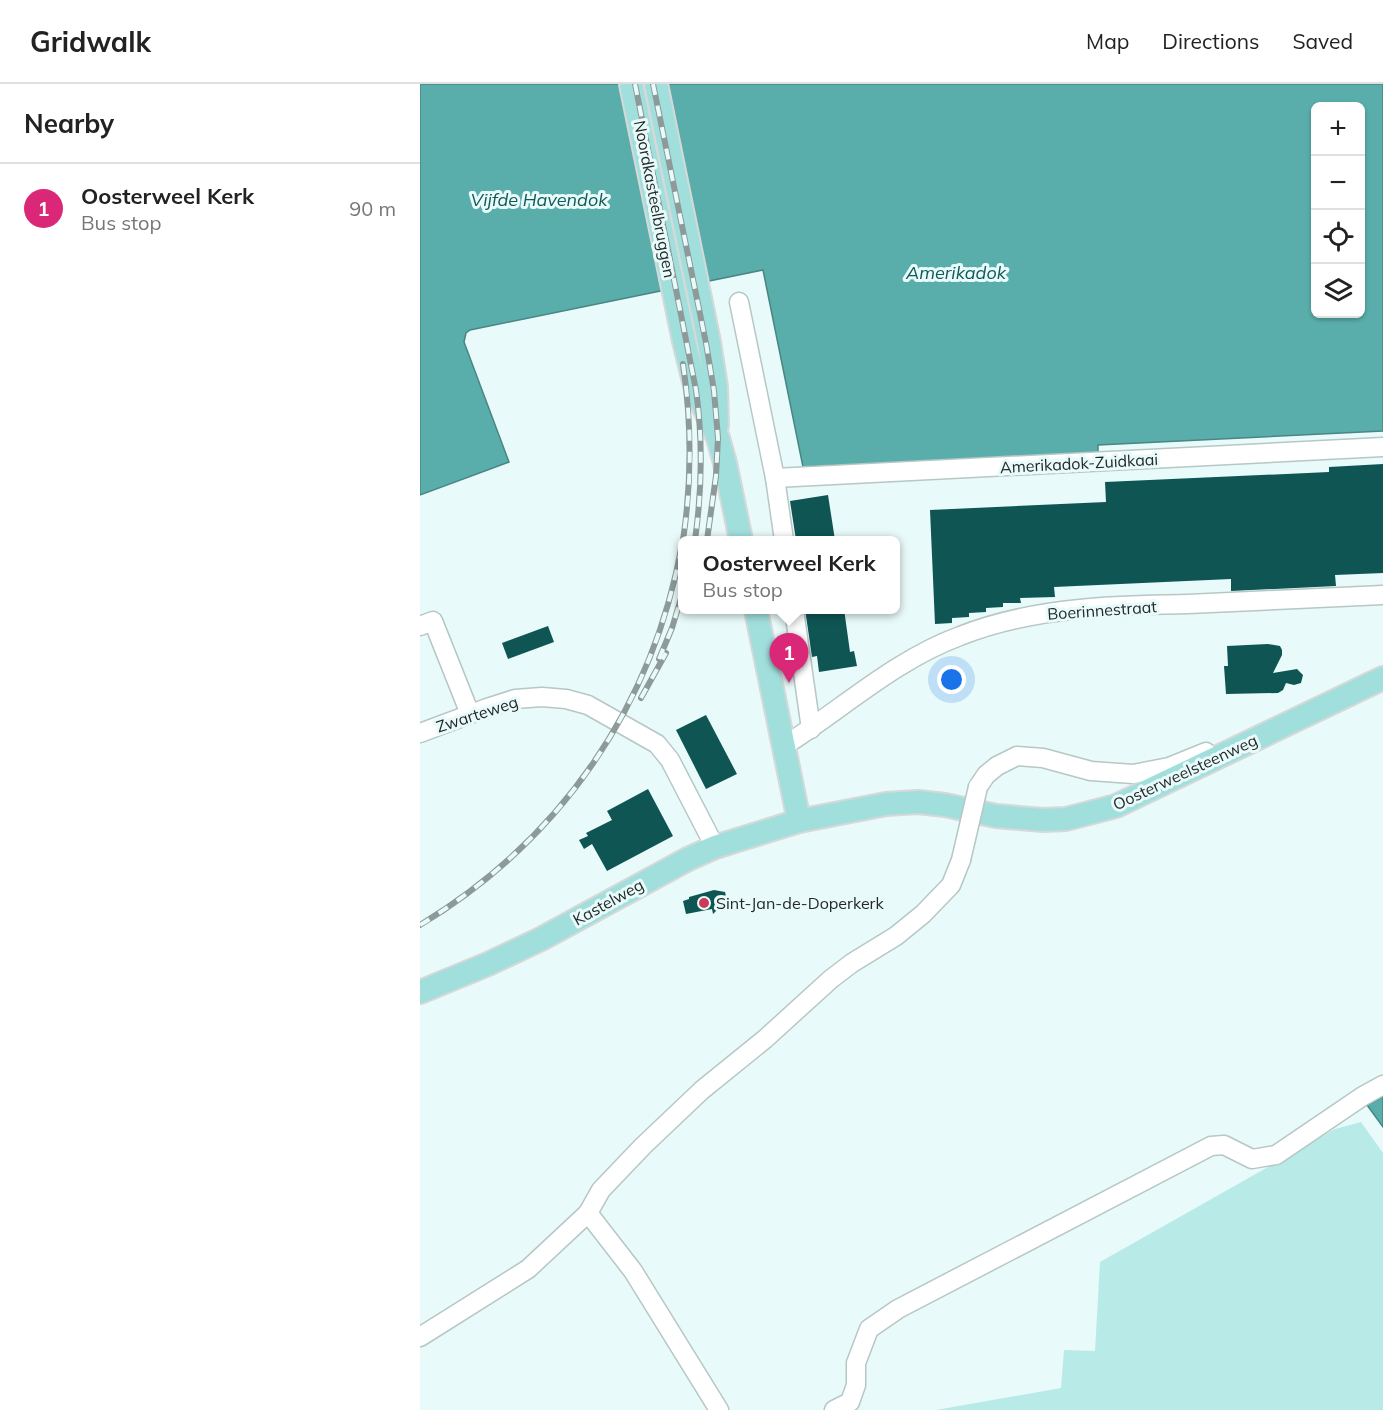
<!DOCTYPE html>
<meta charset="utf-8">
<style>
:root{--surface:#fff;--page:#f2f2f2;--text:#222;--muted:#767676;--line:#e0e0e0;--accent:#db2777}
body{margin:0;font-family:Mulish,sans-serif;background:var(--page);color:var(--text)}
.controls{position:absolute;right:18px;top:18px;display:grid;overflow:hidden;border-radius:9px;box-shadow:0 2px 4px #0004}
.controls button{width:54px;height:54px;display:grid;place-items:center;padding:0;border:0;border-bottom:2px solid var(--line);background:var(--surface);color:var(--text);font:30px sans-serif}
.you{position:absolute;left:532px;top:596px;width:21px;height:21px;margin:-15px;border:4px solid #fff;border-radius:50%;background:#1a73e8;box-shadow:0 0 0 9px #1a73e833}
.badge{display:grid;place-items:center;width:39px;height:39px;border-radius:50%;background:var(--accent);color:#fff;font-size:20px;font-weight:700}
.pin{position:absolute;translate:-50% -50px;filter:drop-shadow(0 2px 3px #0008)}
.pin::after{content:'';position:absolute;top:32px;width:21px;height:18px;background:inherit;clip-path:polygon(0 0,100% 0,50% 100%)}
.popup{position:absolute;left:258px;top:452px;width:222px;height:78px;box-sizing:border-box;display:grid;place-content:center;border-radius:9px;background:var(--surface);filter:drop-shadow(0 2px 4px #0005);font-size:20px;white-space:nowrap;color:var(--muted)}
.popup b{font-size:22px;color:var(--text)}
.popup::after{content:'';position:absolute;left:50%;top:100%;margin-left:-12px;border:12px solid transparent;border-top-color:var(--surface)}
.list{margin:0;padding:0;list-style:none}
h2{display:flex;justify-content:space-between;align-items:center;height:78px;margin:0;padding:0 24px;font-size:26px}
h2 small{font-size:20px;font-weight:400;color:var(--muted)}
.list li{display:grid;grid-template-columns:39px 1fr auto;gap:18px;align-items:center;box-sizing:border-box;height:90px;padding:0 24px;border-top:2px solid var(--line)}
.list b{display:block;font-size:22px;white-space:nowrap}
.list p{margin:0;font-size:20px;white-space:nowrap;color:var(--muted)}
.list em{font-size:20px;font-style:normal;color:var(--muted)}
.icon{flex:none;width:33px;height:33px;fill:none;stroke:currentColor;stroke-width:2;stroke-linecap:round;stroke-linejoin:round}
.map{position:relative;flex:none;width:963px;height:1326px;overflow:hidden}
header{display:flex;align-items:center;gap:36px;box-sizing:border-box;height:84px;padding:0 30px;background:var(--surface);border-bottom:2px solid var(--line)}
header strong{font-size:28px}
nav{display:flex;gap:33px;margin-inline-start:auto;font-size:21px}
main{display:flex}
aside{flex:1;background:var(--surface)}
.map>svg:first-child{display:block}
.green{fill:#b8eae8}
.water{fill:#59aeab;stroke:#498684;stroke-width:1.5;fill-rule:evenodd}
.building{fill:#0e5554}
.lines{fill:none;stroke-linecap:round;stroke-linejoin:round}
.minor-casing{stroke:#b6c7c6;stroke-width:21}
.major-casing{stroke:#d7d8d8;stroke-width:26}
.minor{stroke:#fff;stroke-width:18}
.major{stroke:#a1dfdd;stroke-width:22}
.rail-casing{stroke:#8d9a99;stroke-width:6}
.rail{stroke:#e8faf9;stroke-width:4;stroke-dasharray:11;stroke-linecap:butt}
.minor-bridge-casing{stroke:#b6c7c6;stroke-width:21;stroke-linecap:butt}
.minor-bridge{stroke:#fff;stroke-width:18}
.poi-dot{fill:#ca3a59;stroke:#e8faf9;stroke-width:2}
.labels{text-anchor:middle;dominant-baseline:central;stroke-width:6;stroke-linejoin:round;paint-order:stroke}
.street-label{font-size:16px;fill:#232929;stroke:#e8faf9}
.poi-label{font-size:16px;fill:#232929;stroke:#e8faf9;text-anchor:start}
.water-label{font-size:18px;font-style:italic;fill:#115a58;stroke:#e8faf9}
</style>
<header>
<strong>Gridwalk</strong>
<nav><a>Map</a><a>Directions</a><a>Saved</a></nav>
</header>
<main>
<aside>
<h2>Nearby<small></small></h2>
<ul class="list">
<li><span class="badge">1</span><div><b>Oosterweel Kerk</b><p>Bus stop</p></div><em>90 m</em></li>
</ul>
</aside>
<div class="map">
<svg width="963" height="1326" viewBox="0 0 963 1326">
<rect width="100%" height="100%" fill="#e8faf9"/>
<polygon class="green" points="941,1038 963,1069 963,1326 516,1326 641,1304 644,1266 675,1267 680,1178 915,1045"/>
<g class="water">
<path d="M0,0H963V347L678,361V369L383,383L343,186L50,246L46,249L44,258L89,378L0,411ZM896,22H940V230H896Z"/>
<polygon points="963,1013 963,1043 947,1021"/>
</g>
<g class="building">
<polygon points="963,380 963,489 915,491 916,502 811,507 811,495 634,503 635,513 600,514 601,519 583,519 583,523 566,524 566,528 549,529 549,533 532,534 532,539 515,540 510,426 686,418 685,398 909,388 909,383"/>
<polygon points="408,411 415,456 376,456 370,417"/>
<polygon points="385,525 424,525 430,568 434,567 437,582 399,588 397,572 392,573"/>
<polygon points="128,542 134,558 88,575 82,559"/>
<polygon points="848,560 860,562 862,566 862,571 853,589 877,585 883,591 881,599 874,601 866,599 863,606 858,609 806,610 804,582 808,582 807,562"/>
<polygon points="286,631 317,690 286,705 256,646"/>
<polygon points="228,705 253,752 187,787 172,760 164,765 159,756 168,752 166,749 192,736 187,727"/>
<polygon points="294,806 305,808 307,816 293,830 292,825 266,830 263,817 269,815 269,813"/>
</g>
<g class="lines">
<defs>
<g id="minor">
<polyline points="319,218 355,394 364,456"/>
<polyline points="355,394 963,363"/>
<polyline points="374,526 391,645"/>
<polyline points="0,542 13,537 50,630"/>
<polyline points="0,649 67,624 95,615 122,613 146,615 168,621 237,660 250,676 295,763"/>
<path d="M364,662C422,625 475,576 540,552C578,537 619,529 660,525C695,521 732,521 768,520C833,517 898,514 963,511"/>
<polyline points="558,703 566,691 577,682 597,672 623,674 671,687 713,690 749,683 786,668"/>
<polyline points="0,1253 108,1185 168,1129"/>
<polyline points="299,1326 213,1187 168,1129 181,1106 223,1062 282,1006 345,955 411,895 432,879 476,852 503,830 531,801 541,776"/>
<polyline points="414,1326 430,1318 436,1301 436,1279 449,1245 478,1225 791,1062 804,1061 832,1075 856,1071 943,1012 963,1001"/>
</g>
<g id="major">
<polyline points="211,0 264,257 276,306 298,354 305,379 321,456"/>
<polyline points="236,0 289,258 296,303 297,341"/>
<polyline points="336,526 379,737"/>
<polyline points="0,908 68,880 121,855 268,775 295,763 379,737 466,720 498,718 525,721 576,732 623,736 646,735 696,722 963,594"/>
</g>
</defs>
<use href="#minor" class="minor-casing"/>
<use href="#major" class="major-casing"/>
<use href="#minor" class="minor"/>
<use href="#major" class="major"/>
<defs>
<g id="rail">
<path d="M215,0L276,306C283,356 282,406 275,456"/>
<polyline points="233,0 286,259 294,307 298,354 296,392 287,456"/>
<path d="M263,280C272,341 272,396 263,456"/>
<polyline points="239,575 252,544 262,511"/>
<polyline points="221,614 246,569"/>
<path d="M0,841C141,756 233,622 262,460"/>
</g>
</defs>
<use href="#rail" class="rail-casing"/>
<use href="#rail" class="rail"/>
<defs>
<polyline id="minor-bridge" points="541,776 558,703"/>
</defs>
<use href="#minor-bridge" class="minor-bridge-casing"/>
<use href="#minor-bridge" class="minor-bridge"/>
</g>
<circle class="poi-dot" cx="284" cy="819" r="6"/>
<g class="labels">
<g class="street-label">
<text transform="translate(235 115) rotate(79)">Noordkasteelbruggen</text>
<text transform="translate(659 379) rotate(-3)">Amerikadok-Zuidkaai</text>
<text transform="translate(682 526) rotate(-4)">Boerinnestraat</text>
<text transform="translate(57 630) rotate(-18)">Zwarteweg</text>
<text transform="translate(765 688) rotate(-25)">Oosterweelsteenweg</text>
<text transform="translate(188 818) rotate(-29)">Kastelweg</text>
</g>
<g class="poi-label">
<text x="296" y="819">Sint-Jan-de-Doperkerk</text>
</g>
<g class="water-label">
<text x="119" y="115">Vijfde Havendok</text>
<text x="536" y="188">Amerikadok</text>
</g>
</g>
</svg>
<div class="controls">
<button>+</button>
<button>−</button>
<button><svg class="icon" aria-label="locate" viewBox="0 0 24 24"><circle cx="12" cy="12" r="6"/><path d="M12 2v4M12 18v4M2 12h4M18 12h4"/></svg></button>
<button><svg class="icon" aria-label="layers" viewBox="0 0 24 24"><path d="M12 4l9 5-9 5-9-5zM3 14l9 5 9-5"/></svg></button>
</div>
<div class="you"></div>
<div class="pin badge" style="left:369px;top:599px">1</div>
<div class="popup"><b>Oosterweel Kerk</b>Bus stop</div>
</div>
</main>
